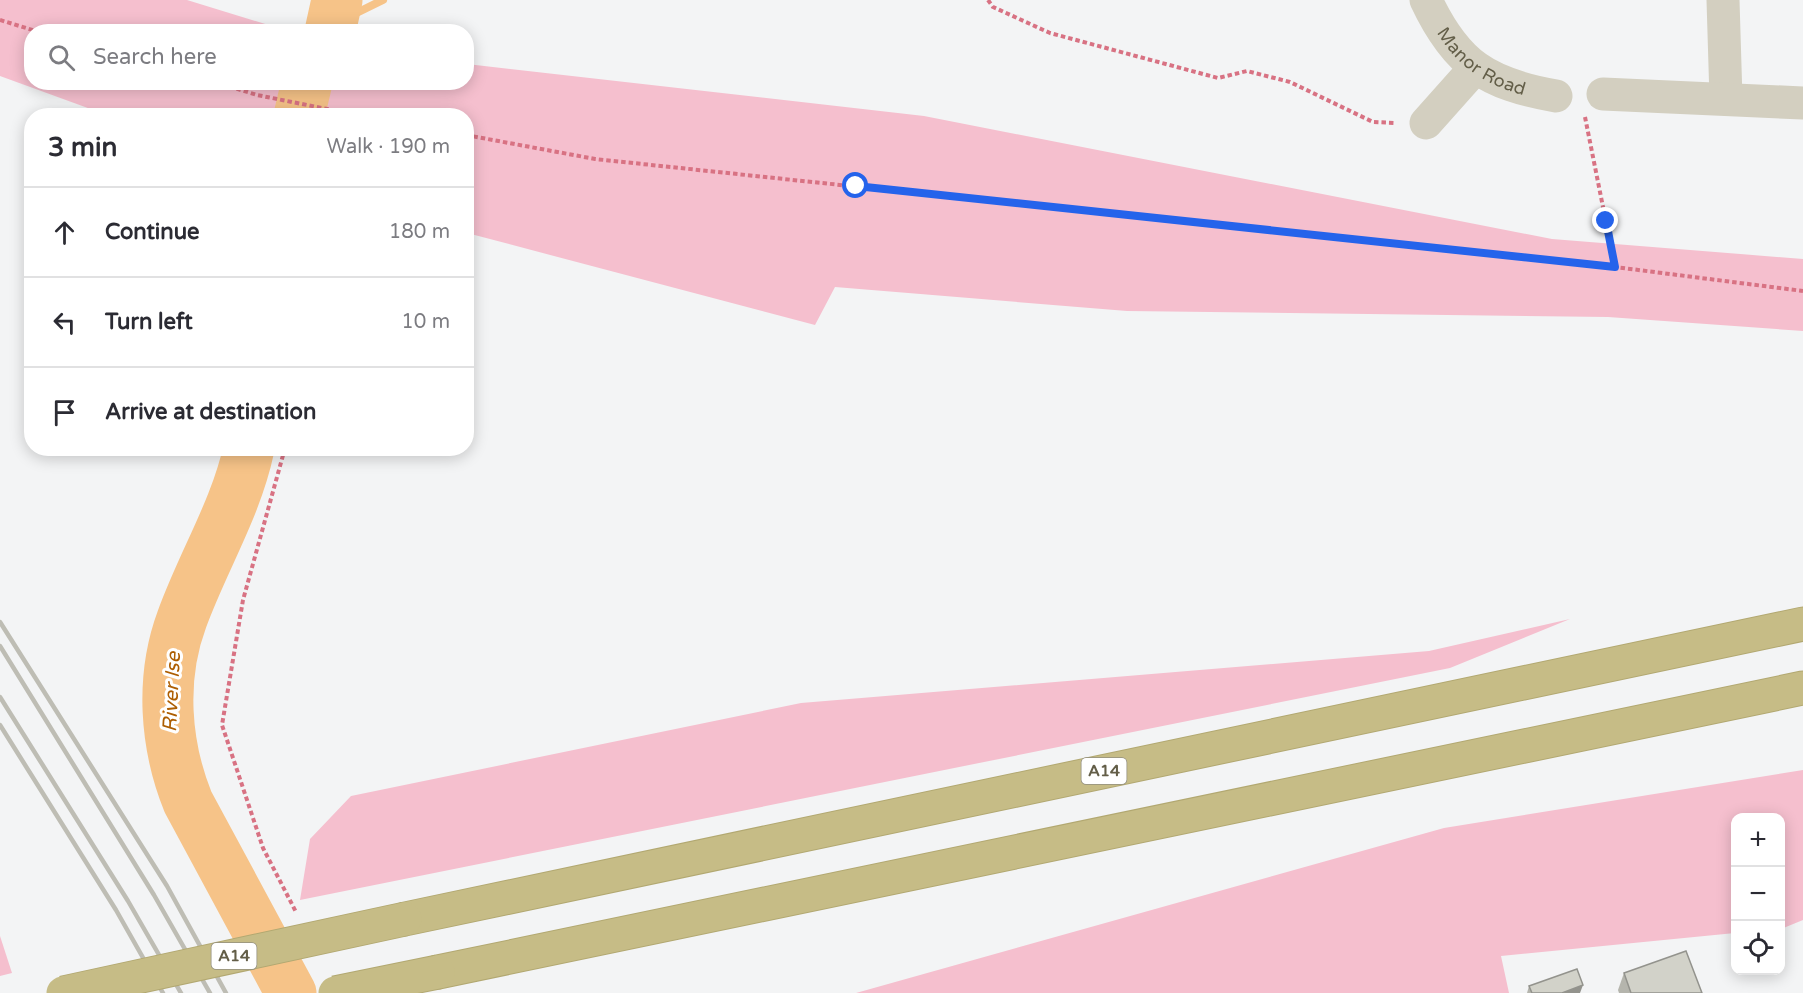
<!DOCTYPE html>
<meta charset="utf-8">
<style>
:root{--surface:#fff;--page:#f2f2f3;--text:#2b2b33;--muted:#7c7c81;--line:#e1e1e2}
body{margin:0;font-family:"Varela Round",sans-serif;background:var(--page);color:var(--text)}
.controls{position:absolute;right:18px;bottom:18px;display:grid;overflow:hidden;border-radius:12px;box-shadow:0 3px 15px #0003}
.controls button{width:54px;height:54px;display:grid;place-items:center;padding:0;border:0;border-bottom:2px solid var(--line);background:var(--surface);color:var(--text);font:30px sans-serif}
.stop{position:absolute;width:18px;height:18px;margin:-14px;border:4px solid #2563eb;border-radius:50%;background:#fff}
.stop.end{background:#2563eb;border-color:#fff;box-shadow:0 2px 6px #0008}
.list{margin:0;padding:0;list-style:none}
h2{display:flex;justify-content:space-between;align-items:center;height:78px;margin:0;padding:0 24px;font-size:26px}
h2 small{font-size:20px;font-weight:400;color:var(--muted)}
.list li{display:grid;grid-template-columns:39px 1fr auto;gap:18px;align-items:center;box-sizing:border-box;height:90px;padding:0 24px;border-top:2px solid var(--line)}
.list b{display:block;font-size:22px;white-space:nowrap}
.list em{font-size:20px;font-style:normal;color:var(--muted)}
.icon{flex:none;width:33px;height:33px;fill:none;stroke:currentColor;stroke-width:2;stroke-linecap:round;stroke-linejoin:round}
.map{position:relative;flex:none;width:1803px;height:993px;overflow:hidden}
.search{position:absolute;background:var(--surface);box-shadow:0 3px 15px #0003;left:24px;top:24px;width:450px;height:66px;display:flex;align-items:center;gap:15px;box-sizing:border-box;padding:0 21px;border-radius:24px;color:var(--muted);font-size:22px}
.panel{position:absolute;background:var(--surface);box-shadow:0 3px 15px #0003;left:24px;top:108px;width:450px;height:348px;border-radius:24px}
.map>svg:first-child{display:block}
.green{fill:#f5bfce}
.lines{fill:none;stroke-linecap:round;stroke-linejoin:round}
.stream{stroke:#f6c388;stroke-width:8}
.river{stroke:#f6c388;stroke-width:51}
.highway-casing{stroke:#b2a871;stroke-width:35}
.path{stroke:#d87283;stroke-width:4;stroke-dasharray:4.5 3;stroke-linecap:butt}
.minor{stroke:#d3cfc0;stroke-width:33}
.highway{stroke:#c6bc86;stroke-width:33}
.rail{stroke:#bebdb4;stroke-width:4.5}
.highway-bridge-casing{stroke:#b2a871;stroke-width:35;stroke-linecap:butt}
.highway-bridge{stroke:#c6bc86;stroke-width:33}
.wall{fill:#b5b5ad}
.shaded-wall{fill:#93938d}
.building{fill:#d2d2c9;stroke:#93938d;stroke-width:1.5}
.route{stroke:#2563eb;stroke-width:8}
.labels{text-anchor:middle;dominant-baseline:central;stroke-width:6;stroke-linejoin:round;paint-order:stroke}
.shield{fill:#fff;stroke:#928e7f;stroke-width:1.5}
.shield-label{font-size:16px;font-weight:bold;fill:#635e48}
.street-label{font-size:18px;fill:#635e48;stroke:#fff}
.water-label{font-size:20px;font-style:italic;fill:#ad5e02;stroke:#fff}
</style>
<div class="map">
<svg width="1803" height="993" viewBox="0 0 1803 993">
<rect width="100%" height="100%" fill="#f3f4f5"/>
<g class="green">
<polygon points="0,0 187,0 288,31 32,32 32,82 466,82 467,64 924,116 1552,239 1803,259 1803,331 1608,317 1127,311 835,287 815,325 467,233 466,116 107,115 0,76"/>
<polygon points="1570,619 1450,668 300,900 310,839 351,796 801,703 1429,651"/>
<polygon points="1803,770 1803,920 1781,929 1780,818 1736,818 1735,933 1501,956 1509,993 856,993 1444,828"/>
<polygon points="0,936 12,973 0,976"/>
</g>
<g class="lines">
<polyline class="stream" points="332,25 383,0"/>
<g class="river">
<polyline points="330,32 337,0"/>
<polyline points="299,116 307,82"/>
<path d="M249,448C236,509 203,561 182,619C160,678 165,745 188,802L291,993"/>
</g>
<defs>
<g id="highway">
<polyline points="405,919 1803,624"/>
<polyline points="438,972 1803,688"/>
</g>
</defs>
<use href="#highway" class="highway-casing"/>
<g class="path">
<polyline points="988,0 993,7 1050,33 1218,78 1247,71 1290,82 1373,122 1396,123"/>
<polyline points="0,20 39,32"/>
<polyline points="215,82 257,95 362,116"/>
<polyline points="1585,117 1615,267"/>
<polyline points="466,135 595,159 1615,267 1803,291"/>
<polyline points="285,448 243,600 222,725 263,848 296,912"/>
</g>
<g class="minor">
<path id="s1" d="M1426,0C1456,64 1487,84 1556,96"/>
<polyline points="1723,0 1726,99"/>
<polyline points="1603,94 1803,103"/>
<polyline points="1426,123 1475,68"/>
</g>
<use href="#highway" class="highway"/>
<g class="rail">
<polyline points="0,622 167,886 226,993"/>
<polyline points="0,646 154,895 210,993"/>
<polyline points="0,697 128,901 181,993"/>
<polyline points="0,725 116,910 163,993"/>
</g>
<defs>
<g id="highway-bridge">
<polyline points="63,993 405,919"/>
<polyline points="335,993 438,972"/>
</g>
</defs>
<use href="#highway-bridge" class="highway-bridge-casing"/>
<use href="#highway-bridge" class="highway-bridge"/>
</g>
<g class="wall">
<polygon points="1624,973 1702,993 1619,993 1618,990"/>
<polygon points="1529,986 1580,993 1527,993"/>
</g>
<polygon class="shaded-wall" points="1583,985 1580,993 1562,993"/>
<g class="building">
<polygon points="1686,951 1702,993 1631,993 1624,973"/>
<polygon points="1577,969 1583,985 1562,993 1532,993 1529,986"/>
</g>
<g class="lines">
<polyline class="route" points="856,186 1615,267 1606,221"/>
</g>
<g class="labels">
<g class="shield">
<rect x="1081.5" y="758" width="45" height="26" rx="4.5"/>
<rect x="211.5" y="943" width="45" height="26" rx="4.5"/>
</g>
<g class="shield-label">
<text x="1104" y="771">A14</text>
<text x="234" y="956">A14</text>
</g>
<g class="street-label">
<text stroke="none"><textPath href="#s1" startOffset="86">Manor Road</textPath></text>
</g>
<g class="water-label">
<text transform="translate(172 692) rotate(-87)">River Ise</text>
</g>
</g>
</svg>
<div class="controls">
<button>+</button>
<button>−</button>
<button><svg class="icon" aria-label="locate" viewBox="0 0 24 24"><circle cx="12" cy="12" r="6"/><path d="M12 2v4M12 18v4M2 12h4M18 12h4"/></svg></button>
</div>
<div class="stop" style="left:856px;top:186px"></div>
<div class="stop end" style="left:1606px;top:221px"></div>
<div class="search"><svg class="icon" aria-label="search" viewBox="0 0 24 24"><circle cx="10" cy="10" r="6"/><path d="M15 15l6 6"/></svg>Search here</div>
<section class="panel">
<h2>3 min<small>Walk · 190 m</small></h2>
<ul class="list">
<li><svg class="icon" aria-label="ahead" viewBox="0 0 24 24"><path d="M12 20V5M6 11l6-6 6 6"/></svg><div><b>Continue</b></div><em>180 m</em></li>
<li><svg class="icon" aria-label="left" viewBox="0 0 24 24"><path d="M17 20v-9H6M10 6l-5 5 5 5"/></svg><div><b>Turn left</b></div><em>10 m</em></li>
<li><svg class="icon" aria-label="arrive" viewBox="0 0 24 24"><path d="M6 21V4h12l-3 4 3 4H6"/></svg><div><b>Arrive at destination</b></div></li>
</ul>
</section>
</div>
